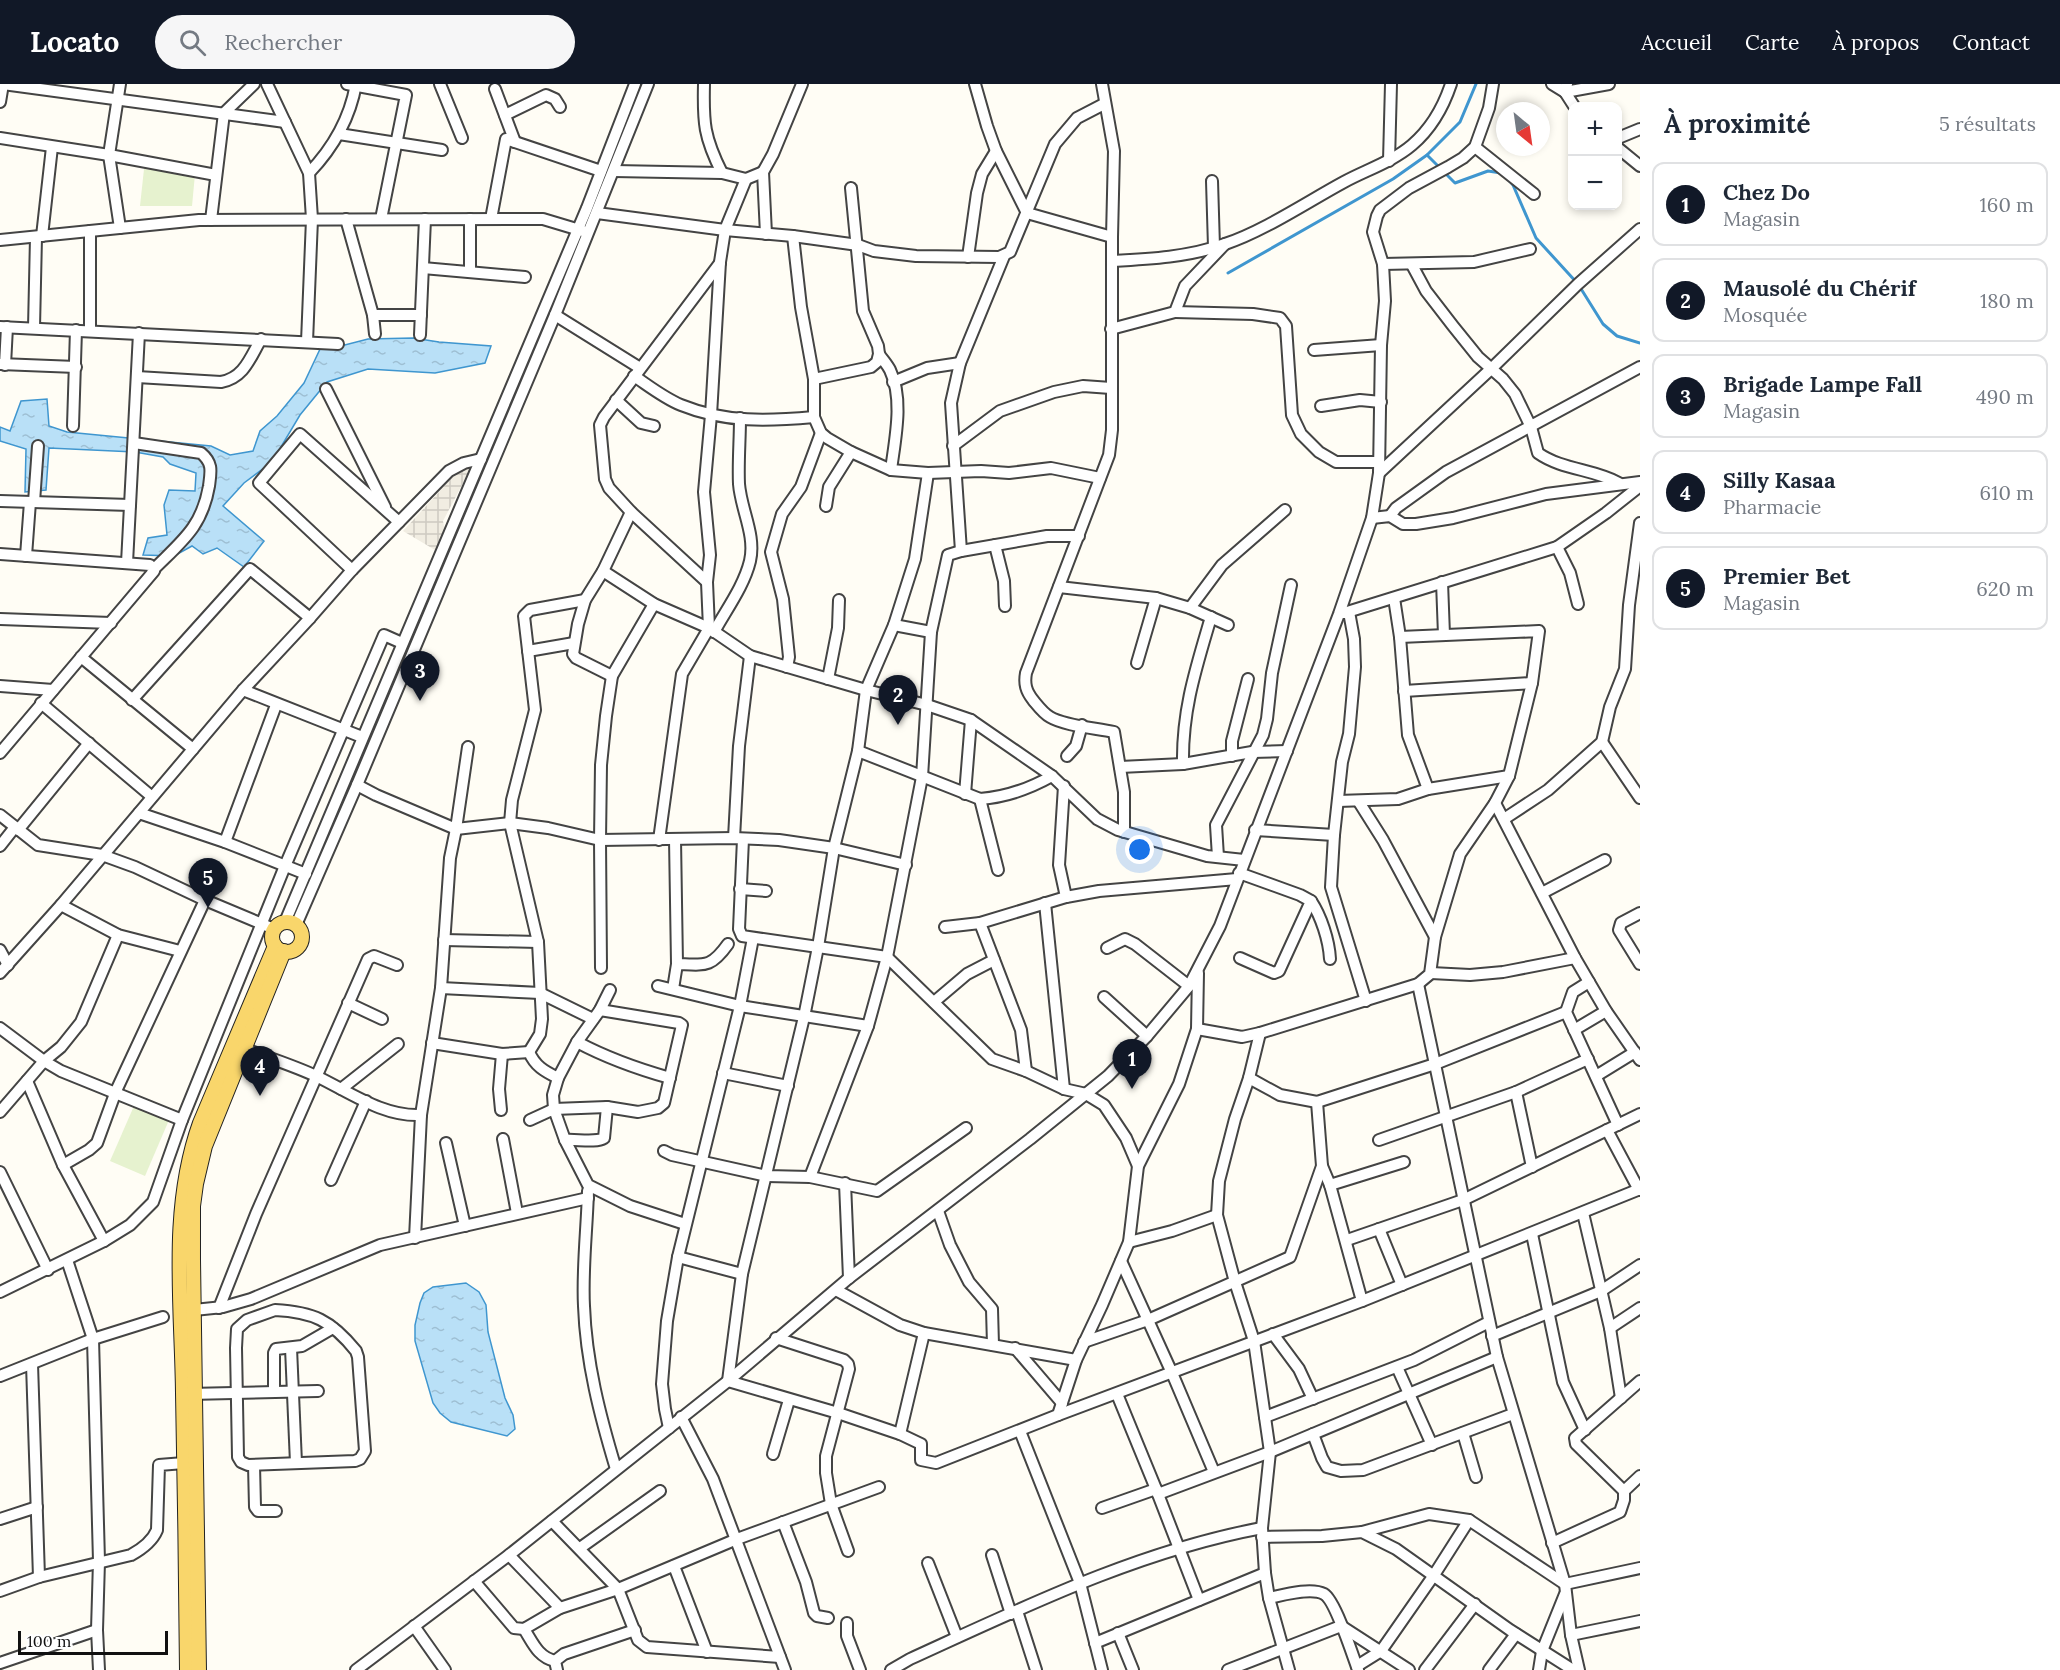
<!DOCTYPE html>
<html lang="fr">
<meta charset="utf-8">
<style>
:root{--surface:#fff;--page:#f6f6f7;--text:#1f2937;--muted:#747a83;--line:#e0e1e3;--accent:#111827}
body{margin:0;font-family:Lora,serif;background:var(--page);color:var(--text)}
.controls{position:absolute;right:18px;top:18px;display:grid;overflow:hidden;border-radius:12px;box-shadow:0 3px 9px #0003}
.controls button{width:54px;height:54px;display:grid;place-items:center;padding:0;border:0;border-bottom:2px solid var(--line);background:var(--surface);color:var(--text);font:30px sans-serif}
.compass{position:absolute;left:1496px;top:18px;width:54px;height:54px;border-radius:50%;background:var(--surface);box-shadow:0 3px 9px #0003;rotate:151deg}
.scale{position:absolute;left:18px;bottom:15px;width:150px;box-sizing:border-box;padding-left:6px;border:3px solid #111;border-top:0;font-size:16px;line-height:21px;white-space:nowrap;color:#111;-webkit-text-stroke:4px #fff;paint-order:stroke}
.you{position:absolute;left:1140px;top:766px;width:21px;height:21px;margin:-15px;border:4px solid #fff;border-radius:50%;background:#1a73e8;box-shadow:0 0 0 9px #1a73e833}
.badge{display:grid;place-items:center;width:39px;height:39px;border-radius:50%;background:var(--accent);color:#fff;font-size:20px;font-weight:700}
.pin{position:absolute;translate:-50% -50px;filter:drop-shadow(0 2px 3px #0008)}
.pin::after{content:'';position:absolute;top:32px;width:21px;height:18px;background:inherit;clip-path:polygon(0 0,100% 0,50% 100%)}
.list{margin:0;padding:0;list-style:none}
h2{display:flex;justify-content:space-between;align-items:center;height:78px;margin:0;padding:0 24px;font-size:26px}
h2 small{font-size:20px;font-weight:400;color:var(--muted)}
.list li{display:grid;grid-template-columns:39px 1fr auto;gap:18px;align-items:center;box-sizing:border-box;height:84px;margin:0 12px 12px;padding:0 12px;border:2px solid var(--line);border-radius:12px}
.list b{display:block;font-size:22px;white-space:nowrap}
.list p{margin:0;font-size:20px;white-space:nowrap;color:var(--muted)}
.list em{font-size:20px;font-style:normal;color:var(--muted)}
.icon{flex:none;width:33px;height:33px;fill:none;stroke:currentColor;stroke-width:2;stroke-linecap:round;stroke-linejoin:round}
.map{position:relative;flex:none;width:1640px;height:1586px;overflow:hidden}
header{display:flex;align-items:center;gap:36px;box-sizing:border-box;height:84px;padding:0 30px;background:var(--accent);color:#fff}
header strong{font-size:28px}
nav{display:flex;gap:33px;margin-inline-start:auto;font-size:21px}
.search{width:420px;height:54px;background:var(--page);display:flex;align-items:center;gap:15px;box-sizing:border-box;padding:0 21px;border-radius:33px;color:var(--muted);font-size:22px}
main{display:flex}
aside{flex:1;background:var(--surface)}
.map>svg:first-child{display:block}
.pitch{fill:#e6f2cf}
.plaza{fill:url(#plaza-grid)}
.water{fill:url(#water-ripples);stroke:#3f96cf;stroke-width:1.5}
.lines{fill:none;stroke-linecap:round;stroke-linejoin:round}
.stream{stroke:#3f96cf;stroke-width:3}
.minor-casing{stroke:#444;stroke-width:14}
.major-casing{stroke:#222;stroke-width:16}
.minor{stroke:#fff;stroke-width:10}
.major{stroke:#f9d66b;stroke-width:14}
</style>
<header>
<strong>Locato</strong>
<div class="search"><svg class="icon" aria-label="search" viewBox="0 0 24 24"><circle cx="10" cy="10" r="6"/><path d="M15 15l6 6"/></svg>Rechercher</div>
<nav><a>Accueil</a><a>Carte</a><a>À propos</a><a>Contact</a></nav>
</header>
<main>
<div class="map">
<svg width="1640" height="1586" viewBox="0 0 1640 1586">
<defs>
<pattern id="plaza-grid" width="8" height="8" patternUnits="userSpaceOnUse" patternTransform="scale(1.5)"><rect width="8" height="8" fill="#f1ede2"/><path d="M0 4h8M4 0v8" fill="none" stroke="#cecac1"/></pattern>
<pattern id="water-ripples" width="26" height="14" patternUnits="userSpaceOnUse" patternTransform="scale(1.5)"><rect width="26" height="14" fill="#b9e0f7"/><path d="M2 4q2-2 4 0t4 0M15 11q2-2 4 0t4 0" fill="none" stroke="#9ebfd3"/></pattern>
</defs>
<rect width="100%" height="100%" fill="#fffdf5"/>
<g class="pitch">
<polygon points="144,85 195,90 192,122 140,122"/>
<polygon points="134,1022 169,1036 145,1092 110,1077"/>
</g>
<polygon class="plaza" points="469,381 471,384 443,437 445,447 435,466 403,447 462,383"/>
<g class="water">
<polygon points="413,254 439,258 491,262 485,279 435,289 368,285 327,298 300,331 272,378 244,399 223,422 264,457 244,483 217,464 203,470 192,462 174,472 143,471 148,454 167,451 164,421 169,406 195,407 196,389 170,380 163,373 135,368 49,364 46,406 25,408 26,365 0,357 0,343 10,347 21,317 47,315 49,342 67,348 211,362 230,371 253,367 260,347 277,332 304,299 321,263 337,263 368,255"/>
<polygon points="466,1199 479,1208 486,1221 488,1248 505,1314 513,1331 515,1345 507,1352 451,1338 440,1329 433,1319 415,1257 415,1241 420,1219 424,1209 433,1203"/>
</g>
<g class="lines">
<g class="stream">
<polyline points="1427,71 1455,99 1488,87 1501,89"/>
<polyline points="1508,95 1513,101 1536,154 1578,200 1603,240 1617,252 1640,259"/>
<polyline points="1228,189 1393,95 1427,71 1460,38 1476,0"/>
</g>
<defs>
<g id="minor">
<polyline points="3,0 285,38"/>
<polyline points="267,0 309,89 312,135 307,258"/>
<polyline points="347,0 406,11 381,135"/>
<polyline points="440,0 462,54"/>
<path d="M704,0C703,39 704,53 722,89"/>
<polyline points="975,0 987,42 996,67 1027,129 1112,153"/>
<path d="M1102,0L1114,67L1112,153V346L1109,371L1026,589C1024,600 1026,607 1033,616C1038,622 1043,629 1050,633C1065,642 1096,644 1114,648L1124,708V748"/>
<polyline points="1552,0 1565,8 1609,0"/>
<polyline points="1567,0 1565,8 1574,22"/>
<polyline points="495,5 515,58"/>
<polyline points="0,18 3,0"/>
<polyline points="505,31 546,11 555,15 560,23"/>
<polyline points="339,50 442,66"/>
<polyline points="0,54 109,71 216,91"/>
<polyline points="1618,54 1640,45"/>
<polyline points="1475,63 1534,110"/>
<polyline points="1618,64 1640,82"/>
<polyline points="1389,77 1391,0"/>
<polyline points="614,87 722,89 746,95 763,88"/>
<path d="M309,89C333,64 350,34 356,0"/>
<polyline points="1212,97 1214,163"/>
<polyline points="597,129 725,146 793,152 858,161 874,167 916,172 999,173 1010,168 1055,60 1077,34 1104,20"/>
<polyline points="346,135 373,231 375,250"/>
<polyline points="491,135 506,55 601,87"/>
<polyline points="211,136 224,29 254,0"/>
<polyline points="120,144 109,71 120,0"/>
<polyline points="766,150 763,88 773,70 802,0"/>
<polyline points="42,152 52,63"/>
<polyline points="793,152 801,223 814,295 814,333 821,349 827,354 851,368 891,386 928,389 981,387 1009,389 1051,384 1100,394"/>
<polyline points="0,156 199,136 543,135 583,147"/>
<polyline points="968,173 977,109 982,90 996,67"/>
<path d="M1112,177C1150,175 1189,173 1225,160C1264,147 1307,118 1344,98C1366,86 1392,78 1412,61C1432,44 1443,24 1451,0"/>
<polyline points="1383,180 1474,178 1530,165"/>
<path d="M1412,181L1426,207L1453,242L1478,273L1503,295L1515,310L1531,343L1538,369C1562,386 1594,385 1619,399"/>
<polyline points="423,184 525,193"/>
<polyline points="470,188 470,135"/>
<polyline points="1175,228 1253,230 1280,234 1286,242 1292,331 1301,350 1319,368 1336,378 1379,378"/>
<polyline points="373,231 421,231"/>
<polyline points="555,231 640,284"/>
<polyline points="0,243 338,260"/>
<polyline points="34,244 36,153"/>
<polyline points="1111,245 1175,228 1185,202 1225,160"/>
<polyline points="90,246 90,147"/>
<polyline points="420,251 425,135"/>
<polyline points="1314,266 1381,261"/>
<path d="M879,270C882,275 887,280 890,286C904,315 895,355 891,386"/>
<polyline points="0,280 76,283"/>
<polyline points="5,281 7,243"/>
<path d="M634,292C649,302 664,314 681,321C725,339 769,337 814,333"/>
<path d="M137,293L221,298C244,294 250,274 261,255"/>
<polyline points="814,295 871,283 877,278 879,270 878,262 863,227 851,104"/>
<polyline points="893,298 927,284 960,279"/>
<polyline points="326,305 385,423"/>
<polyline points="616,316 641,339 654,342"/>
<polyline points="1321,322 1360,316 1381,318"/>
<polyline points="73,342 76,246"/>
<path d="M134,359L201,369C213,379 211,387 209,402C202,443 182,457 154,485"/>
<polyline points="953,362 1000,327 1054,308 1083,302 1111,304"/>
<polyline points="928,389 915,475 894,541 866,606 858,667 834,764 818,863 804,933 742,1190 728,1297 838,1329 900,1350 921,1360 921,1376 936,1379 1058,1331 1362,1217 1640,1105"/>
<polyline points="1379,389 1492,284 1578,200 1640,145"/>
<polyline points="0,417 130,421"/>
<polyline points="34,418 38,362"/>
<polyline points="826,422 829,403 851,368"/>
<polyline points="1390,432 1396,424 1446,388 1640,283"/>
<polyline points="1372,434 1390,432 1403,440 1416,440 1453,434 1546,410 1640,398"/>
<polyline points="995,461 1004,497 1005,522"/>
<polyline points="1557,463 1570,489 1578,520"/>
<polyline points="961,467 951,319 960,279 1004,172"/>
<polyline points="0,470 150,481 154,487 0,669"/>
<polyline points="26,472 30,418"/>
<polyline points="127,479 139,249"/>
<polyline points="352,486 259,399 300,350 399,438"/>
<polyline points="603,487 654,520 709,544 750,572 866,606 927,621 971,636 1052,692 1097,735 1118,746 1207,772 1244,776"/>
<polyline points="707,498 631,428 609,404 605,395 600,341 604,333 720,179"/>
<polyline points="1442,498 1444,551"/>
<polyline points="1059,503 1156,514 1190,524 1228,541"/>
<polyline points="1394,514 1400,553 1408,651 1428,705"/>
<polyline points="1190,524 1222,481 1285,426"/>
<polyline points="1349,528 1354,555 1355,583 1349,650 1342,678 1334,751 1331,803 1366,917"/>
<polyline points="1344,529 1557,463 1606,429 1640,402"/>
<polyline points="0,535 111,539"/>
<polyline points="894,541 931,548"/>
<path d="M714,548C726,526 744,502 750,477C756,451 741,426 739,400C738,378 740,356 740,334"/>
<polyline points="528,567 574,559"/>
<polyline points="81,573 193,665"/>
<polyline points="1137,579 1156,514"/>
<polyline points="787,583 789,573 783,515 771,468 782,430 801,403 821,349"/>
<polyline points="612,592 576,574 573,570 578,540 585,516 603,487 631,428"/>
<polyline points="828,595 838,544 839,516"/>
<polyline points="0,602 53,606"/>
<polyline points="243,606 362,653"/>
<polyline points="1404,607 1532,599"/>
<polyline points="132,616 250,485 310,534"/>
<polyline points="41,619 151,712"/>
<polyline points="1602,658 1640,714"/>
<path d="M858,667L980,715C1007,713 1029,705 1052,692"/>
<polyline points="1067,672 1076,662 1082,641"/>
<polyline points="1232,672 1232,657 1248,595"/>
<path d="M1183,680C1182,626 1196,584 1211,533"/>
<polyline points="1120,683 1183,680 1252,668 1287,667"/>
<polyline points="357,701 376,711 456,745 510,739 548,744 600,756 734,754 779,756 834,764 906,781"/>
<polyline points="1064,702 1059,781 1066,813"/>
<polyline points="965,710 971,636"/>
<polyline points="980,715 998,786"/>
<polyline points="1338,717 1398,715 1428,705 1509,692"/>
<polyline points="1359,718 1383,756 1435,853"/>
<polyline points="1495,719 1575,874 1606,927 1640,976"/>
<polyline points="139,729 225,758 306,790"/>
<polyline points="0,731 38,761 102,771 135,783 205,816 274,845"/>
<polyline points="1504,735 1548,706 1602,658 1610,623 1625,585 1629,521 1640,439"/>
<polyline points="18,746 89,659"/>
<polyline points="1255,746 1334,751"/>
<polyline points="734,754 739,662 750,572"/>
<polyline points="743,755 739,845 742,852 887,873 992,975 1026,987 1064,1005 1086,1010 1104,1021 1126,1054 1138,1082"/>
<polyline points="659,756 682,590 709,544 707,498 710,471 704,408 711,331 720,178 725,146 746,95"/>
<polyline points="225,758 276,621"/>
<polyline points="0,762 15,743"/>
<polyline points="1218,773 1216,741 1263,651 1267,635 1272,589 1291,501"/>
<polyline points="1239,789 1300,811 1311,817 1279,887 1274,889 1240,874"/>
<polyline points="740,805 766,807"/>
<polyline points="1542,809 1605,776"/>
<path d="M1311,817C1321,832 1329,856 1330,875"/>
<polyline points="1045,819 1064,1005"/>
<polyline points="61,821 118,851 180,867"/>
<polyline points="1640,829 1621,839 1619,846 1640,880"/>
<polyline points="285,838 587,124 635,0"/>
<polyline points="980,839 1021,946 1026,987"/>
<polyline points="296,841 357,701 555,231 648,0"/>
<polyline points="945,843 980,839 1066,813 1099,807 1237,795"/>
<polyline points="444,856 538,858"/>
<polyline points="1107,864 1125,855 1135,860 1189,902"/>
<polyline points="0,866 8,881"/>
<path d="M677,880C705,881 711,884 728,860"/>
<polyline points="601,884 600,756 601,681 606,632 612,592 654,520"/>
<polyline points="0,889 61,821 243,606 310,534 352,486 449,387 464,379 481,375"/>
<polyline points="1431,889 1470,891 1503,888 1575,874"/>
<polyline points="1589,898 1573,908 1566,928 1618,1041"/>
<polyline points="1418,900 1497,1273 1565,1500 1571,1551 1579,1586"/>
<polyline points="658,902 740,922 868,942"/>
<polyline points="441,904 540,909 593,935"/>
<polyline points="673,905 677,880 675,755"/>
<polyline points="610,906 600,926 577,958 558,994 553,1011 554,1025 565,1056 588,1101 630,1122 685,1140"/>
<polyline points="1104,913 1147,952"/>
<polyline points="934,918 967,890 994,876"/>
<polyline points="348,919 382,935"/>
<polyline points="0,944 44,977 61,987 182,1036"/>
<polyline points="1197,945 1242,953 1260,949 1418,900 1430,890 1435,853 1460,770 1495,719 1509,692 1532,599 1539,547 1400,553"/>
<polyline points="1574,946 1606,927"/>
<polyline points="1260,949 1249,994 1235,1035 1219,1097 1217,1131 1235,1198 1254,1257 1270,1368 1262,1444 1265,1489 1269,1514 1289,1586"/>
<path d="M577,958C607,974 638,985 670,994"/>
<path d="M432,959L502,970L529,968C535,982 544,987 558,994"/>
<path d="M245,965C269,974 295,982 318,993C351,1009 384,1033 421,1031L441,904L450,774L456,745L468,663"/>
<polyline points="529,968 540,950 542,935 538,858 510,739 512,716 535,626 524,532 530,526 585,516"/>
<polyline points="723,989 788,1002"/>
<polyline points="1596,992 1635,968"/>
<polyline points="1249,994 1280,1011 1317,1018 1435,980 1566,928"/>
<polyline points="27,997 63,1081 104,1157"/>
<polyline points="341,1005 398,960"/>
<polyline points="1516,1008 1532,1083"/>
<polyline points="501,1026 499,1005 502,970"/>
<polyline points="0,1028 44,977 61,963 81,938 118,851"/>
<polyline points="530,1036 554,1025 607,1023 638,1028 658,1024 664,1019 682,941 679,939 600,926"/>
<polyline points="1607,1046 1639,1106"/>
<polyline points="503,1055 517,1129"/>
<path d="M565,1056C576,1055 596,1059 604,1054L607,1023"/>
<polyline points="1379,1056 1516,1008 1588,975"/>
<polyline points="446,1059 465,1142"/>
<polyline points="664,1067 672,1071 767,1092 810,1093 877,1107 966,1044"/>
<polyline points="63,1081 89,1066 97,1059 116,1007 205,816"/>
<polyline points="1322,1082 1330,1101 1404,1078"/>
<polyline points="0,1088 48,1186"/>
<polyline points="810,1093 868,942 887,873 922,693 931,548 948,471 961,467 1047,452 1079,452"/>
<polyline points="331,1096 366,1017"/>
<polyline points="845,1099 849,1194"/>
<polyline points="1330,1101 1362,1217"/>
<path d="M588,1107C587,1145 582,1185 584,1222C586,1278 600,1332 616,1385"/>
<polyline points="938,1127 950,1161 969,1198 992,1225 993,1261"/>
<polyline points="1583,1129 1610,1244 1621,1314"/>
<polyline points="1379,1145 1402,1201"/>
<polyline points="1532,1150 1563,1298 1585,1346"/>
<polyline points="415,1154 421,1031"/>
<polyline points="1347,1156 1463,1116 1640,1030"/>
<polyline points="1129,1158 1172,1147 1217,1131"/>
<polyline points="678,1173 742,1190"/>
<polyline points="67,1176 93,1255 99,1477 97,1546 99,1586"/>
<polyline points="1121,1177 1172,1289 1214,1388"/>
<polyline points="836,1206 900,1241 924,1249 1076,1276"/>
<polyline points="0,1208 104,1157 130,1141 153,1118 182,1036 285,782 384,551 402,559"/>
<polyline points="219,1224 256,1130 368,875 374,872 397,881"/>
<polyline points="194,1226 223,1223 251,1215 380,1161 588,1114"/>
<path d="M275,1226C313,1228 331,1236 356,1267L358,1273L365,1367L360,1375L355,1377L248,1381L241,1378L238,1373L236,1264L237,1245L247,1236Z"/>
<polyline points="1610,1244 1640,1224"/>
<polyline points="1273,1250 1299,1285 1313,1315"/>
<polyline points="1492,1252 1601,1207 1640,1181"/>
<polyline points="776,1254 844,1276 848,1280 849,1285 826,1372 826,1389 831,1420 848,1467"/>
<polyline points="1084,1258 1148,1236 1290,1173 1322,1082 1317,1018"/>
<polyline points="291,1264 296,1379"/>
<polyline points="1015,1264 1062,1319"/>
<polyline points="32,1280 39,1493"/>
<polyline points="1397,1283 1432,1361"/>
<polyline points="0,1292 93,1255 163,1233"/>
<polyline points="274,1308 274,1269 276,1265 302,1262 333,1244"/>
<polyline points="189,1310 318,1307"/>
<polyline points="1117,1310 1156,1405 1199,1516"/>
<polyline points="1058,1331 1076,1276 1102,1221 1129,1158 1138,1082 1179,1000 1197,945 1198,889"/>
<polyline points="681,1333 713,1395 785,1586"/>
<polyline points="1265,1333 1414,1276 1489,1238"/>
<polyline points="669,1344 665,1325 662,1300 667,1237 678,1173 740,922 753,854"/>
<polyline points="1020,1347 1080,1499 1102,1586"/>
<polyline points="1463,1349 1476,1393"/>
<polyline points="900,1350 924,1249"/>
<polyline points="1313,1350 1322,1374 1327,1383 1341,1387 1363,1386 1513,1330"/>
<polyline points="773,1370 789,1316"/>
<polyline points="254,1381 255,1423 258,1427 276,1427"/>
<polyline points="1624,1407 1640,1392"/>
<polyline points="1158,1410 1270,1368 1497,1273"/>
<polyline points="1102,1424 1156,1405"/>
<polyline points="0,1435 37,1423"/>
<polyline points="552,1437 618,1505 638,1556 647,1563 780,1573"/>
<polyline points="783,1438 806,1498 814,1529 817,1532 828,1534"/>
<polyline points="1362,1448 1429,1430 1469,1436 1565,1500 1640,1484"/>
<polyline points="1262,1453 1322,1452 1362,1448 1396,1465 1510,1546 1573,1586"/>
<polyline points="1552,1459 1620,1428 1624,1416 1624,1407 1576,1360 1575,1354 1640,1297"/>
<polyline points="580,1464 660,1407"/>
<polyline points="509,1471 560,1524"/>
<polyline points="992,1471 1011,1530"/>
<polyline points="928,1479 957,1553"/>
<polyline points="674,1482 707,1568"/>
<polyline points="474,1497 514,1544 524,1545 560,1524 618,1505 737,1455 879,1403"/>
<path d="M0,1507L39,1493L131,1471C142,1465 152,1458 157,1446L159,1381L184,1379"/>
<path d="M1269,1514C1283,1511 1311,1503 1324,1510C1335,1516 1353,1572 1358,1586"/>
<polyline points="1017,1527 1036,1586"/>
<polyline points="847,1539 847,1552 860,1586"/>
<polyline points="414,1542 445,1586"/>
<path d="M524,1545C533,1559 538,1573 555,1577"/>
<polyline points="1118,1549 1133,1586"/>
<polyline points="1571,1551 1640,1537"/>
<polyline points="1095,1559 1265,1489"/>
<polyline points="0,1579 97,1546"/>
<polyline points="1357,1582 1381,1567 1434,1491 1469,1436"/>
<polyline points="356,1586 509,1471 728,1297 849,1194 1030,1055 1108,992 1147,952 1189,902 1220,842 1339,530 1372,434 1379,389 1381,261 1385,217 1383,180 1373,148 1377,132 1380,126 1409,104 1448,83 1463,74 1475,63 1489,24 1493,0"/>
<polyline points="557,1586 555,1577 564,1570 635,1546"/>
<path d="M891,1586L910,1575C1024,1523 1138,1467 1262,1444"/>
<polyline points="1228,1586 1341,1542 1409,1586"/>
<polyline points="1425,1586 1475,1520"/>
<polyline points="1489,1586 1516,1550"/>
<polyline points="1539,1586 1542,1567 1565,1510"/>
</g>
<g id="major">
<circle cx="287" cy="853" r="15"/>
<path d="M187,1586C186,1494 185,1401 183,1309C182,1220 169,1125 200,1039L275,862"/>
<polyline points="199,1586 193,1176 193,1122 196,1100 205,1062 284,867"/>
</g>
</defs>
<use href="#minor" class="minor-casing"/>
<use href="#major" class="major-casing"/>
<use href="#minor" class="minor"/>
<use href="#major" class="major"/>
</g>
</svg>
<div class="controls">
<button>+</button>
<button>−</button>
</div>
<svg class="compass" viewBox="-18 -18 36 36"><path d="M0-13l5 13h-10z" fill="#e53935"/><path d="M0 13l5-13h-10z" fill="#747a83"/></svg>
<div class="scale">100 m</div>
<div class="you"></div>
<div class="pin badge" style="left:1132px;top:1005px">1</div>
<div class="pin badge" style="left:898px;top:641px">2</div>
<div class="pin badge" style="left:420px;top:617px">3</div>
<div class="pin badge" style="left:260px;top:1012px">4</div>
<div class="pin badge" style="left:208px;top:824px">5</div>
</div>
<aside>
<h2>À proximité<small>5 résultats</small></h2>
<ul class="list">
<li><span class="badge">1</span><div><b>Chez Do</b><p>Magasin</p></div><em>160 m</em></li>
<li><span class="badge">2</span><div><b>Mausolé du Chérif</b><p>Mosquée</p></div><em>180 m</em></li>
<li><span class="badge">3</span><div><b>Brigade Lampe Fall</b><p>Magasin</p></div><em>490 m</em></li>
<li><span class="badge">4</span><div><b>Silly Kasaa</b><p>Pharmacie</p></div><em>610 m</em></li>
<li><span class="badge">5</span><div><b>Premier Bet</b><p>Magasin</p></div><em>620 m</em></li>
</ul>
</aside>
</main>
